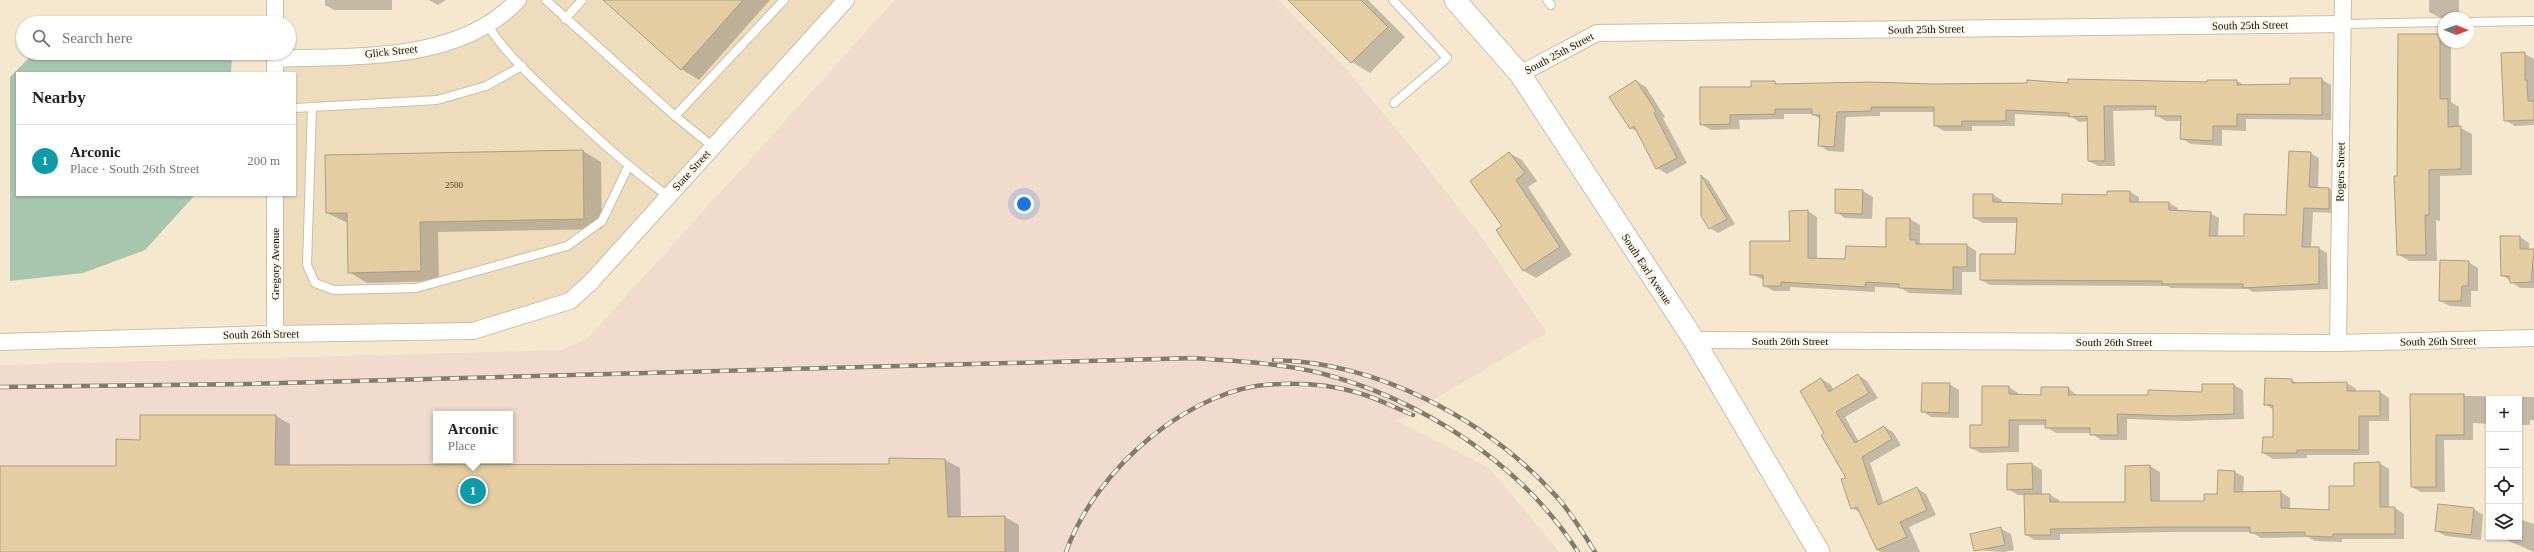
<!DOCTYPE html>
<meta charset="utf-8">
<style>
:root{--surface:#fff;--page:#f2f2f2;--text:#202124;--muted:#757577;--line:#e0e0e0;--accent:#925616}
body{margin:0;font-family:"Times New Roman",serif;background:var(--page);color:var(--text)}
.controls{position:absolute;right:12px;bottom:12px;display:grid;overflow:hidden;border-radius:0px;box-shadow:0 1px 3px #0004}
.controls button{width:36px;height:36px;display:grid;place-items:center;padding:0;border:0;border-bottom:1px solid var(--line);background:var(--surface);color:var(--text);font:20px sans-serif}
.compass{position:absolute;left:2438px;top:12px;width:36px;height:36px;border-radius:50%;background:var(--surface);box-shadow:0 1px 3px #0004;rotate:91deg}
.you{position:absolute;left:1024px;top:204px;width:14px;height:14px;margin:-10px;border:3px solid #fff;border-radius:50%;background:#1a73e8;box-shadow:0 0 0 6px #1a73e833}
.badge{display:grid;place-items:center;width:26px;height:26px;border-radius:50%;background:var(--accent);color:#fff;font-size:13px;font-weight:700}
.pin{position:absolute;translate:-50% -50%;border:2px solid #fff;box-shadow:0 1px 4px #0006}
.popup{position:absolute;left:433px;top:411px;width:80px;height:52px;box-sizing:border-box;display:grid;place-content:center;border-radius:0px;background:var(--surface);filter:drop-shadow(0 1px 3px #0005);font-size:13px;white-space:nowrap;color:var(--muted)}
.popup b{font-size:15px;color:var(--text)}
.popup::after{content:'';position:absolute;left:50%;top:100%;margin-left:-8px;border:8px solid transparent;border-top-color:var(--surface)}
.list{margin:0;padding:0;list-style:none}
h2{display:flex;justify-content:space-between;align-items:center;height:52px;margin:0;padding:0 16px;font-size:17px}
h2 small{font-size:13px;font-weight:400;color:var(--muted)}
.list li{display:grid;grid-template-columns:26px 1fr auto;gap:12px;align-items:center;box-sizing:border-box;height:72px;padding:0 16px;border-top:1px solid var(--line)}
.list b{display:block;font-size:15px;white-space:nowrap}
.list p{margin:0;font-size:13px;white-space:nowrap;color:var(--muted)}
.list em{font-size:13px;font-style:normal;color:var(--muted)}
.icon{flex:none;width:22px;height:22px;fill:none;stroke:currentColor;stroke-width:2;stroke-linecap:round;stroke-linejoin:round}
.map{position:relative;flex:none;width:2534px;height:552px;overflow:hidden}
.search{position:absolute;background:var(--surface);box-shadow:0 1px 3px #0004;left:16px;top:16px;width:280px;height:44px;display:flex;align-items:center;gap:10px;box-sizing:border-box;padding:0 14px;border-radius:22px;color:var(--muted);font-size:15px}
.panel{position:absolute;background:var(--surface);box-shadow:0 1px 3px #0004;left:16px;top:72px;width:280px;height:124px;border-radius:0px}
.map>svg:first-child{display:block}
.built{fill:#edddbc}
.industrial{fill:#f0dbcd;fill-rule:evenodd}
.green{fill:#a7c6ae}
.shadow{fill:#0003}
.building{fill:#e4cea1;stroke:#a99d84}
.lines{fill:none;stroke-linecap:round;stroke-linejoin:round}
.service-casing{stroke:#cbbea5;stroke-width:10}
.minor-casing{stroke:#cbbea5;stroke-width:18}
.tertiary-casing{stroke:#cbbea5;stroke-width:23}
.service{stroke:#fff;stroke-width:8}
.minor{stroke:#fff;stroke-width:16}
.tertiary{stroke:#fff;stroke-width:21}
.rail-casing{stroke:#847b6a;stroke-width:4.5}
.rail{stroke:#fef6e7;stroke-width:3;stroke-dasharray:9;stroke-linecap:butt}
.labels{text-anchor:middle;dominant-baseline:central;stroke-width:3;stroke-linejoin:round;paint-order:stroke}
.number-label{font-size:9px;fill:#463e2c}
.street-label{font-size:11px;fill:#120e05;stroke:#fef6e7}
</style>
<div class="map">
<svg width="2534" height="552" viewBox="0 0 2534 552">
<rect width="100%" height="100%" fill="#f6e8cf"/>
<polygon class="built" points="518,0 846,0 570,301 473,331 275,334 275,195 295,195 295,73 275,73 275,59 452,41"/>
<path class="industrial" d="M895,0H1278L1348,71L1404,138L1483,239L1547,333L1397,421L1489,468L1559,552H0V365L562,350L588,338ZM436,414H510V460H436Z"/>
<polygon class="green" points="34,53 232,53 231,73 17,73 17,195 195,195 145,250 83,273 10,281 10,77"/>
<g class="shadow">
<polygon points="325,0 392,0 392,10 334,10 325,5"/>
<polygon points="429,0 446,0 438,5"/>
<polygon points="605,0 770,0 699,80 681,69"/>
<polygon points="1289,0 1368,0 1405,37 1370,73 1352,62"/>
<polygon points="2429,0 2459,0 2459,18 2439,17 2429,12"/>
<polygon points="2440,35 2444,37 2444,42 2451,42 2451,102 2459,107 2459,127 2472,134 2472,175 2440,176 2440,221 2436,220 2437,261 2409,261 2398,254 2398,177"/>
<polygon points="2525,54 2534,59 2534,125 2515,126 2505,120"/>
<polygon points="2321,79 2331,85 2331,120 2246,119 2246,131 2222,130 2222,146 2191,144 2182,139 2182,121 2166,121 2156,115 2157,110 2113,111 2115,166 2098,166 2088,161 2088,121 2079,122 2072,117 2015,114 2015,126 1972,126 1972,131 1944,131 1935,126 1935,112 1880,112 1880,116 1846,117 1844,152 1828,151 1819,145 1820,119 1812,114 1784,114 1784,119 1739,120 1740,129 1711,130 1701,124 1752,88 1774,82 1780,85 1934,85 2208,83 2237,81 2246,86 2291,85"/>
<polygon points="1636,81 1646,87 1665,117 1663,118 1687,163 1667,174 1657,168 1638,132 1631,128"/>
<polygon points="583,151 601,162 602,229 438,232 439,281 367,283 349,272 348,223 327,213"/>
<polygon points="1509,153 1522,160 1537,181 1528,187 1572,255 1536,278 1524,271 1497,230 1503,226"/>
<polygon points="2310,153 2319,158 2318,189 2329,189 2338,194 2337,213 2313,212 2311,248 2318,248 2327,253 2328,289 2253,292 2248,289 2171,288 2167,286 1990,285 1981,280 2016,255 2018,223 1983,223 1974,218 1993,195 2002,200 2002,203 2063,205 2130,192 2139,197 2139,203 2169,203 2178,208 2178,211 2210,213 2219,218 2218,237 2245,237 2287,216"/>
<polygon points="1702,176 1709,181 1735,224 1718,233 1710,228"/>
<polygon points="1863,191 1873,197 1872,219 1845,218 1836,212"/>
<polygon points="1808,211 1817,217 1817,259 1846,260 1887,248 1887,219 1910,219 1920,225 1920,243 1924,245 1967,245 1976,251 1976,272 1962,272 1962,295 1909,293 1901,288 1875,287 1875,292 1790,287 1790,291 1774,291 1764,286 1764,280 1751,274 1791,242"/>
<polygon points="2520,237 2529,243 2529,250 2534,250 2534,288 2520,288 2502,275"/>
<polygon points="2468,262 2478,268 2478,291 2471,291 2471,307 2450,306 2440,301"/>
<polygon points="1858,375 1867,381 1878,398 1845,417 1859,442 1884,427 1893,432 1901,445 1870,463 1884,504 1917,488 1926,494 1936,515 1909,527 1920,552 1881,552 1877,550 1861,513 1852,508 1847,478 1826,433 1821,379 1830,384 1834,390"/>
<polygon points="2292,380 2298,384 2347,383 2356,389 2356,392 2380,392 2389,398 2389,421 2369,421 2369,455 2307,455 2307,458 2273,459 2263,453 2274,438 2274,410 2265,404"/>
<polygon points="1949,384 1959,390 1959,418 1931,417 1922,411"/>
<polygon points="2234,385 2243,390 2244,419 2185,421 2127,419 2127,440 2101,440 2091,433 2056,433 2046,427 2046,425 2019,425 2019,452 1981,453 1971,448 2009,387 2018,393 2018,395 2042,396 2068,388 2078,396 2149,396 2203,393"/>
<polygon points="2411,395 2534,397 2534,420 2530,420 2530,425 2519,425 2519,399 2489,399 2489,424 2473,423 2473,440 2444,440 2445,492 2421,492 2412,487"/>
<polygon points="141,416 276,416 290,424 290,466 890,465 890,459 945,460 960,468 961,518 1005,517 1019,525 1019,552 0,552 0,467 117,467 141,441"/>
<polygon points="2379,463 2389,469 2389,508 2395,508 2404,514 2404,539 2342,539 2342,542 2315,541 2308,537 2261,538 2251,532 2174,532 2060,534 2060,540 2035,540 2026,535 2025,495 2018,495 2008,489 2032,464 2042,470 2042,495 2050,495 2059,500 2059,503 2126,503 2126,467 2150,466 2160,472 2160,502 2205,502 2218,495 2235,472 2244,477 2243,493 2281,492 2290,498 2290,509 2330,511"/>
<polygon points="2474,509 2483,515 2481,540 2446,536 2436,531"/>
<polygon points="2519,519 2534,524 2534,552 2504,539 2519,537"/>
<polygon points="2001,529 2011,534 2014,550 2004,552 1975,550"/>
</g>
<g class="building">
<polygon points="603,0 743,0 681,70"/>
<polygon points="1288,0 1361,0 1388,27 1351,63"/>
<polygon points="2398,34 2440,34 2440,99 2448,99 2448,127 2461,126 2461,169 2429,170 2429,215 2425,215 2426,255 2397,255 2394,176 2397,176"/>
<polygon points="2525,52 2525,80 2527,80 2528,101 2534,101 2534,120 2504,121 2501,53"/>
<polygon points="2290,78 2322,78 2322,115 2237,114 2237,126 2213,126 2213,141 2180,139 2181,116 2155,116 2156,106 2104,106 2105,161 2088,161 2087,116 2069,117 2069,113 2006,110 2006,121 1962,121 1962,126 1934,126 1934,107 1871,107 1871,111 1837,112 1834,147 1818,146 1820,115 1812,115 1812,109 1775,109 1775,114 1730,115 1730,124 1700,125 1700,87 1751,87 1751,81 1775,81 1775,84 1870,82 1934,84 2027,83 2027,80 2068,83 2068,79 2207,82 2207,80 2237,80 2237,85 2290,84"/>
<polygon points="1636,80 1656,111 1654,113 1677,158 1656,169 1634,126 1630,129 1609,97"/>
<polygon points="583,150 584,219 420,222 421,271 348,273 347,213 326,213 325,155"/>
<polygon points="2289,151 2311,152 2309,187 2329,188 2329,209 2304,208 2302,247 2319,247 2319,284 2243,288 2243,284 2162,284 2162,281 1980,280 1980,254 2015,254 2017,218 1973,218 1973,194 1993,194 1993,202 2062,204 2062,194 2107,195 2107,191 2130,191 2130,202 2169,202 2169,210 2211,212 2209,236 2244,236 2244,214 2286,215"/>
<polygon points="1509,152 1525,173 1516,180 1560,247 1523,271 1496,230 1502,226 1470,181"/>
<polygon points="1701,175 1727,219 1709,229 1701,216"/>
<polygon points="1835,189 1863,190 1862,214 1835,213"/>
<polygon points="1808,210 1808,258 1845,259 1846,246 1886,247 1886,218 1910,218 1910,240 1916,240 1916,244 1967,244 1967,267 1953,267 1953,290 1899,288 1899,284 1866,282 1865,287 1781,282 1781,286 1763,286 1763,275 1750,275 1750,241 1790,241 1789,211"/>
<polygon points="2500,236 2520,236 2520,249 2534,249 2531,282 2510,283 2509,276 2501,276"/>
<polygon points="2440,260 2469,261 2468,286 2462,286 2461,301 2439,301"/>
<polygon points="1858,374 1869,393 1836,412 1855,443 1884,426 1892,439 1862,457 1878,505 1917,487 1927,510 1900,522 1907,537 1877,550 1857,507 1851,509 1841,479 1846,478 1821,435 1824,433 1800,391 1821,378 1829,392"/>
<polygon points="2265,378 2292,379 2292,383 2347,382 2347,391 2380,391 2380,416 2359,416 2359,450 2297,450 2297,453 2262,453 2263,437 2273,437 2273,405 2264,405"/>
<polygon points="1922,383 1950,383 1949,413 1921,412"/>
<polygon points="2202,384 2234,384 2234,414 2174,416 2117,414 2118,435 2090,435 2090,428 2045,428 2046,420 2009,420 2009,447 1970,448 1970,425 1982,425 1982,386 2009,386 2009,394 2041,395 2041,387 2069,387 2068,395 2148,395 2148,390 2202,392"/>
<polygon points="2410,394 2464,394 2464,435 2436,435 2436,487 2411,487"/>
<polygon points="140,415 276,415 275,465 889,464 889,458 945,459 948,517 1005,516 1005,552 0,552 0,466 116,466 116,439 140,440"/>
<polygon points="2380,462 2380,507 2395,507 2395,534 2333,534 2333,537 2305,536 2305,532 2250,533 2250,527 2164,527 2050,529 2051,535 2025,535 2024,494 2050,494 2050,502 2125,502 2125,466 2150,465 2151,501 2204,501 2204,494 2217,494 2218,470 2235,471 2234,492 2281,491 2281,508 2329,510 2329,486 2354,486 2354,463"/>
<polygon points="2032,463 2033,489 2007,490 2007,464"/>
<polygon points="2438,504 2474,508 2471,535 2435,531"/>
<polygon points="2001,527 2005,545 1974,551 1970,534"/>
</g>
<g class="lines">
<defs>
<g id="service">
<polyline points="546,0 675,116 712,146"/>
<polyline points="1393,0 1447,58 1394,103"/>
<polyline points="1547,0 1551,5"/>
<polyline points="565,19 582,0"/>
<polyline points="2468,22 2534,21"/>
<path d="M487,24C506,55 535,80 561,105C596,137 629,168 668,196"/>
<polyline points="2343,24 2444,22"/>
<polyline points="312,107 307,265 315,283 334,290 416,288 567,246 602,221 628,167"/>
<polyline points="295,108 437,100 486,86 522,66"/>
<polyline points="675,116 784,0"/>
</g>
<g id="minor">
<polyline points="275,23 275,0"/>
<path d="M275,59C356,55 457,64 518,0"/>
<polyline points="275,73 275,53"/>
<polyline points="1520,74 1597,33 2343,24"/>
<polyline points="275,334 275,195"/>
<polyline points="1694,340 2338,343 2534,338"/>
<polyline points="0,342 275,334 473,331 570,301 591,282 846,0"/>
<polyline points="2338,343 2343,0"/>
</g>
<polyline id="tertiary" points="1455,0 1520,74 1694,340 1819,552"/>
</defs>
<use href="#service" class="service-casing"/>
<use href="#minor" class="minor-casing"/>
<use href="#tertiary" class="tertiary-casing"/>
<use href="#service" class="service"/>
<use href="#minor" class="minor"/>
<use href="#tertiary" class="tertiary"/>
<defs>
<g id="rail">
<path d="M1274,360C1377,362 1486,419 1555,495C1571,512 1583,533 1595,552"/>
<path d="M0,387L247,384L1194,358C1236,361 1278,363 1320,373C1421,399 1521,463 1578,552"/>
<path d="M1066,552C1095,470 1191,384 1281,384C1306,383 1335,386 1359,393C1377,398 1395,408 1413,415"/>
</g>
</defs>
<use href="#rail" class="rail-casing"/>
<use href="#rail" class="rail"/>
</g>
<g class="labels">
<g class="number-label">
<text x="454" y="185">2500</text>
</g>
<g class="street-label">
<text transform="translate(2250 25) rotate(-1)">South 25th Street</text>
<text transform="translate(1926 29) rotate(-1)">South 25th Street</text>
<text transform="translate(391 51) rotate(-6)">Glick Street</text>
<text transform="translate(1559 53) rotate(-28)">South 25th Street</text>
<text transform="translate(691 170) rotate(-48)">State Street</text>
<text transform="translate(2340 172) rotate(-89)">Rogers Street</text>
<text transform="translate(275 264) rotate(-90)">Gregory Avenue</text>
<text transform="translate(1647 269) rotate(57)">South Earl Avenue</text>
<text transform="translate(261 334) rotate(-1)">South 26th Street</text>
<text x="1790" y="341">South 26th Street</text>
<text transform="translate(2438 341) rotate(-1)">South 26th Street</text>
<text x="2114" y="342">South 26th Street</text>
</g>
</g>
</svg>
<div class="controls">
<button>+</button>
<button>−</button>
<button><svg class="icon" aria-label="locate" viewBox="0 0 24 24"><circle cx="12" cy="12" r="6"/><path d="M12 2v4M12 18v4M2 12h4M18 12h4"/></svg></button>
<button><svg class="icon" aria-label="layers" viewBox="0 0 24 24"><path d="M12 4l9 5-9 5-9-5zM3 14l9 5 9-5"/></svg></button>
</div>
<svg class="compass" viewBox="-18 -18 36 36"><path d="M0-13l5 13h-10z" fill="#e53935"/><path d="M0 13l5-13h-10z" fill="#757577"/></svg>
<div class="you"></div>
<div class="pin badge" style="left:473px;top:491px;background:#0f9aa8">1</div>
<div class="popup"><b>Arconic</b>Place</div>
<div class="search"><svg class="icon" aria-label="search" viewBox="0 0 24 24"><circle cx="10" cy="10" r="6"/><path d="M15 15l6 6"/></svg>Search here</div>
<section class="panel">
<h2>Nearby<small></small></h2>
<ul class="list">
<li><span class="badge" style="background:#0f9aa8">1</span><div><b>Arconic</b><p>Place · South 26th Street</p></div><em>200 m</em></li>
</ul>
</section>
</div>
